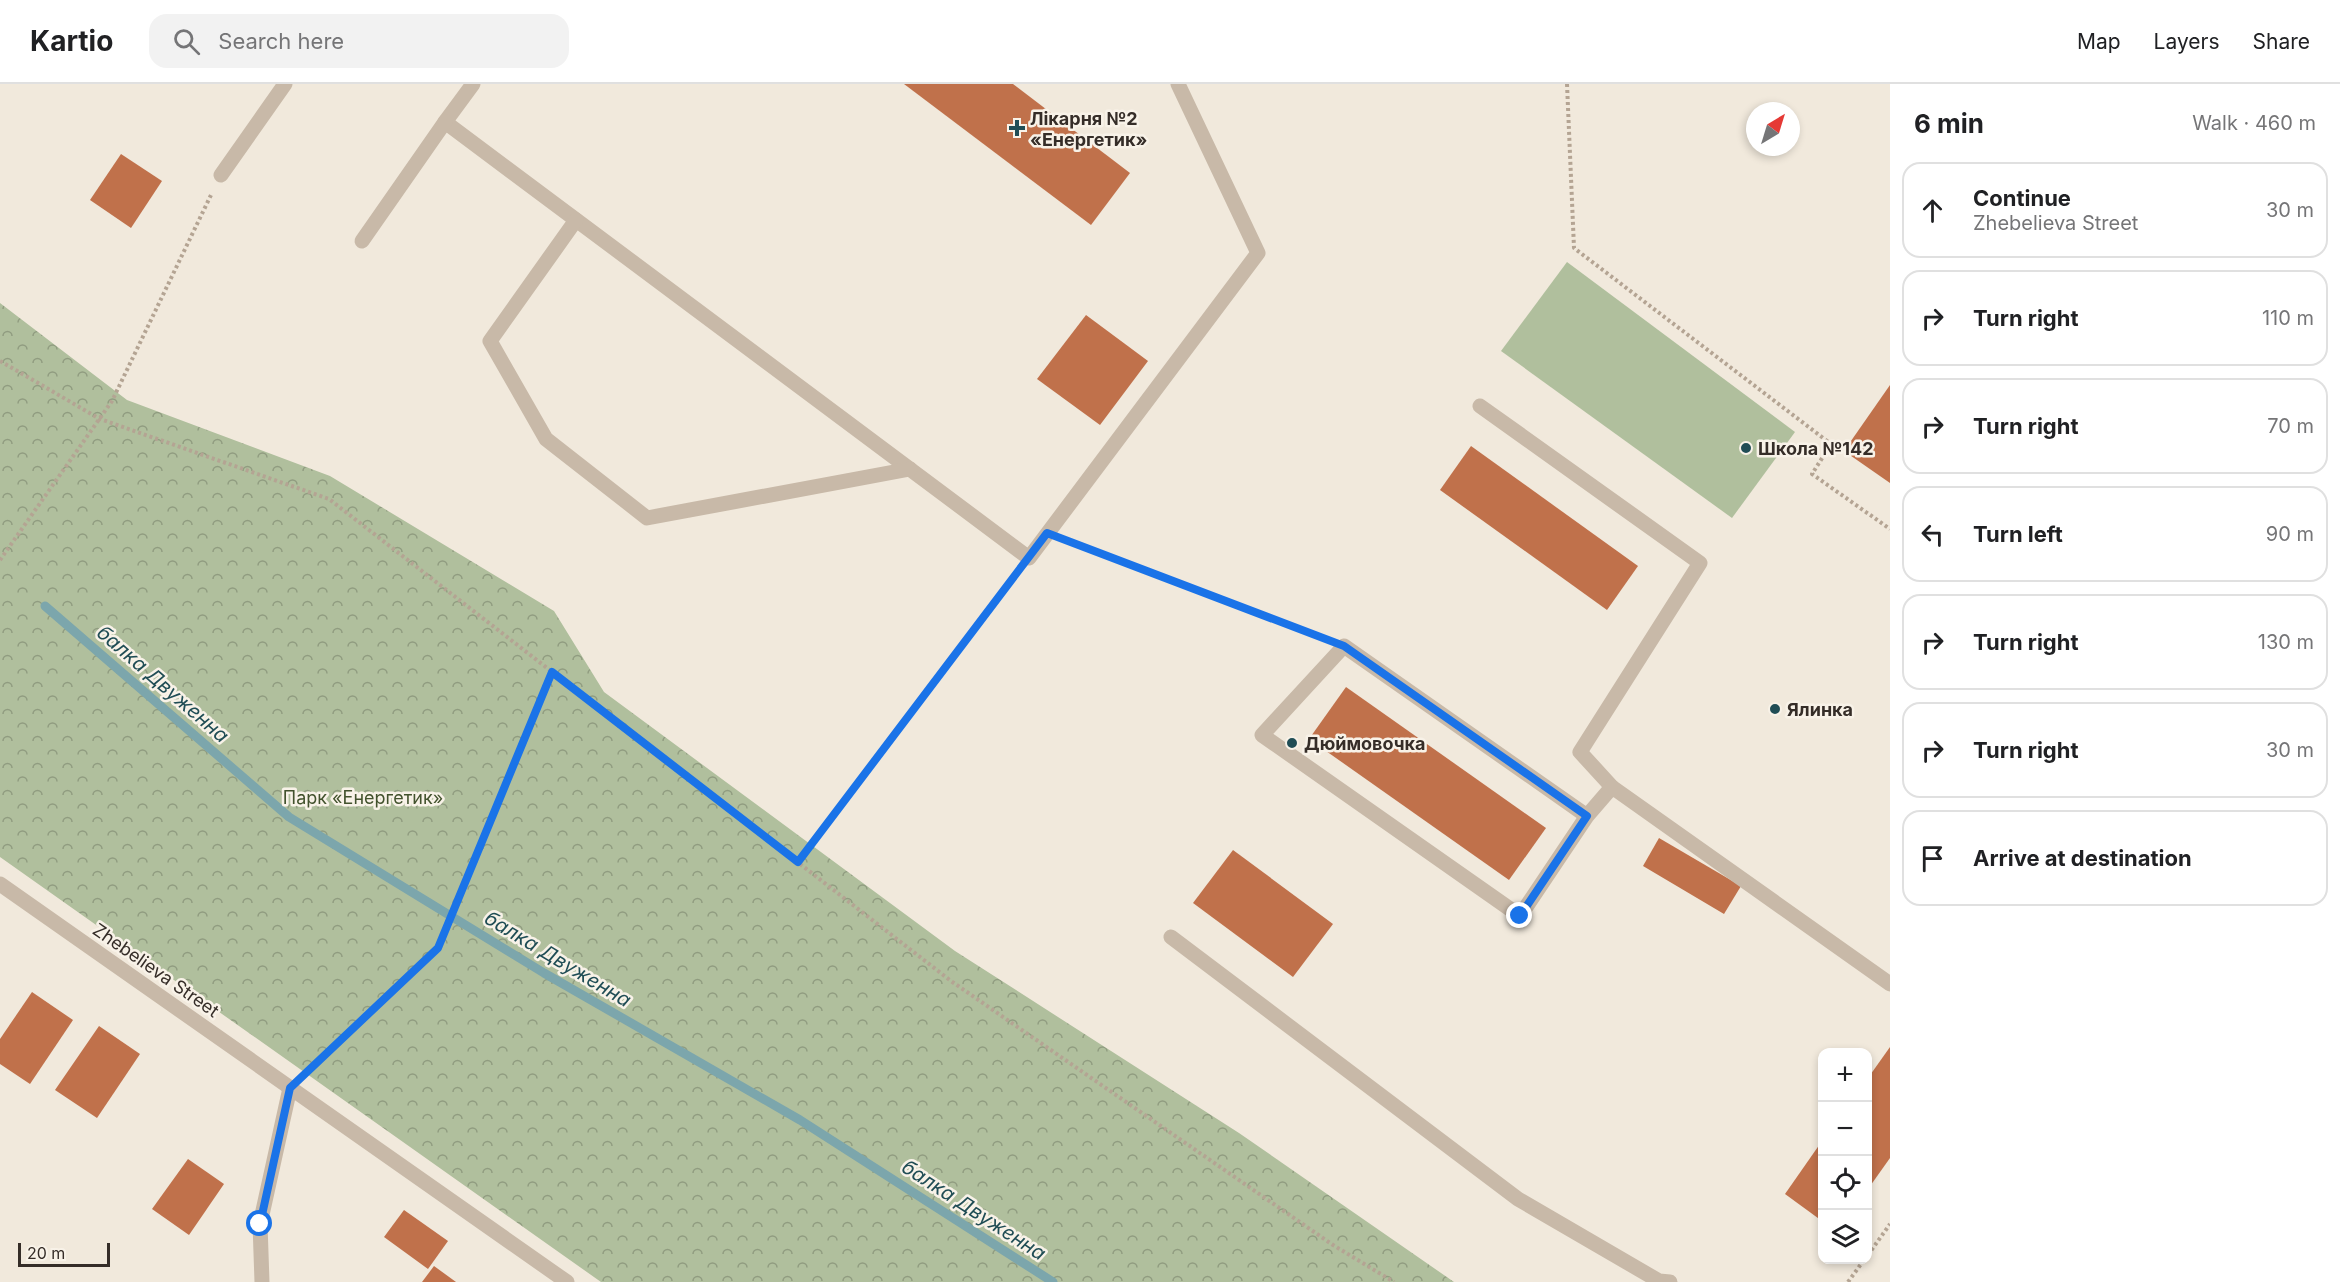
<!DOCTYPE html>
<meta charset="utf-8">
<style>
:root{--surface:#fff;--page:#f2f2f2;--text:#202124;--muted:#757577;--line:#e0e0e0}
body{margin:0;font-family:Inter,sans-serif;background:var(--page);color:var(--text)}
.controls{position:absolute;right:18px;bottom:18px;display:grid;overflow:hidden;border-radius:12px;box-shadow:0 3px 9px #0003}
.controls button{width:54px;height:54px;display:grid;place-items:center;padding:0;border:0;border-bottom:2px solid var(--line);background:var(--surface);color:var(--text);font:30px sans-serif}
.compass{position:absolute;left:1746px;top:18px;width:54px;height:54px;border-radius:50%;background:var(--surface);box-shadow:0 3px 9px #0003;rotate:38deg}
.scale{position:absolute;left:18px;bottom:15px;width:92px;box-sizing:border-box;padding-left:6px;border:3px solid #352d28;border-top:0;font-size:16px;line-height:21px;white-space:nowrap;color:#352d28;-webkit-text-stroke:4px #f8f2e8;paint-order:stroke}
.stop{position:absolute;width:18px;height:18px;margin:-14px;border:4px solid #1a73e8;border-radius:50%;background:#fff}
.stop.end{background:#1a73e8;border-color:#fff;box-shadow:0 2px 6px #0008}
.list{margin:0;padding:0;list-style:none}
h2{display:flex;justify-content:space-between;align-items:center;height:78px;margin:0;padding:0 24px;font-size:26px}
h2 small{font-size:20px;font-weight:400;color:var(--muted)}
.list li{display:grid;grid-template-columns:39px 1fr auto;gap:18px;align-items:center;box-sizing:border-box;height:96px;margin:0 12px 12px;padding:0 12px;border:2px solid var(--line);border-radius:18px}
.list b{display:block;font-size:22px;white-space:nowrap}
.list p{margin:0;font-size:20px;white-space:nowrap;color:var(--muted)}
.list em{font-size:20px;font-style:normal;color:var(--muted)}
.icon{flex:none;width:33px;height:33px;fill:none;stroke:currentColor;stroke-width:2;stroke-linecap:round;stroke-linejoin:round}
.map{position:relative;flex:none;width:1890px;height:1198px;overflow:hidden}
header{display:flex;align-items:center;gap:36px;box-sizing:border-box;height:84px;padding:0 30px;background:var(--surface);border-bottom:2px solid var(--line)}
header strong{font-size:28px}
nav{display:flex;gap:33px;margin-inline-start:auto;font-size:21px}
.search{width:420px;height:54px;background:var(--page);display:flex;align-items:center;gap:15px;box-sizing:border-box;padding:0 21px;border-radius:18px;color:var(--muted);font-size:22px}
main{display:flex}
aside{flex:1;background:var(--surface)}
.map>svg:first-child{display:block}
.forest{fill:url(#forest-crowns)}
.pitch{fill:#b0bf9d}
.lines{fill:none;stroke-linecap:round;stroke-linejoin:round}
.stream{stroke:#7ca6ac;stroke-width:9}
.building{fill:#c0714b}
.path{stroke:#b4a493;stroke-width:4;stroke-dasharray:3 3;stroke-linecap:butt}
.minor{stroke:#c8b9a8;stroke-width:15}
.route{stroke:#1a73e8;stroke-width:8}
.poi-dot{fill:#204d55;stroke:#f8f2e8;stroke-width:2}
.labels{text-anchor:middle;dominant-baseline:central;stroke-width:5;stroke-linejoin:round;paint-order:stroke}
.poi-label{font-size:18px;font-weight:bold;fill:#352d28;stroke:#f8f2e8;text-anchor:start}
.park-label{font-size:18px;fill:#42522d;stroke:#f8f2e8}
.street-label{font-size:18px;fill:#352d28;stroke:#f8f2e8}
.water-label{font-size:20px;font-style:italic;fill:#204d55;stroke:#f8f2e8}
</style>
<header>
<strong>Kartio</strong>
<div class="search"><svg class="icon" aria-label="search" viewBox="0 0 24 24"><circle cx="10" cy="10" r="6"/><path d="M15 15l6 6"/></svg>Search here</div>
<nav><a>Map</a><a>Layers</a><a>Share</a></nav>
</header>
<main>
<div class="map">
<svg width="1890" height="1198" viewBox="0 0 1890 1198">
<defs>
<pattern id="forest-crowns" width="20" height="18" patternUnits="userSpaceOnUse" patternTransform="scale(1.5)"><rect width="20" height="18" fill="#b0bf9d"/><path d="M2 6a3 3 0 1 1 6 0M12 15a3 3 0 1 1 6 0" fill="none" stroke="#909c80"/></pattern>
</defs>
<rect width="100%" height="100%" fill="#f1e9dc"/>
<polygon class="forest" points="0,219 127,316 330,392 554,527 604,608 955,867 1239,1049 1454,1198 601,1198 0,773"/>
<polygon class="pitch" points="1567,178 1795,348 1732,434 1501,267"/>
<g class="lines">
<polyline class="stream" points="45,522 289,733 544,889 800,1036 1053,1198"/>
</g>
<g class="building">
<polygon points="904,0 1013,0 1130,89 1091,141"/>
<polygon points="121,70 162,97 131,144 90,116"/>
<polygon points="1086,231 1148,277 1100,341 1037,295"/>
<polygon points="1890,301 1890,399 1844,367"/>
<polygon points="1471,362 1638,482 1607,526 1440,406"/>
<polygon points="1346,603 1546,744 1509,796 1309,655"/>
<polygon points="1659,754 1741,802 1724,830 1643,782"/>
<polygon points="1233,766 1333,840 1293,893 1193,819"/>
<polygon points="32,908 73,936 30,1000 0,980 0,955"/>
<polygon points="99,942 140,970 97,1034 55,1006"/>
<polygon points="1890,963 1890,1074 1868,1105 1868,994"/>
<polygon points="1822,1057 1822,1137 1785,1110"/>
<polygon points="188,1075 224,1100 189,1151 152,1125"/>
<polygon points="404,1126 448,1157 428,1185 384,1153"/>
<polygon points="434,1182 456,1198 422,1198"/>
</g>
<g class="lines">
<g class="path">
<polyline points="1567,0 1574,164 1831,360 1812,390 1890,445"/>
<polyline points="0,277 100,335 329,415 951,897 1333,1161 1394,1198"/>
<polyline points="1070,458 1321,554"/>
<polyline points="0,476 112,317 211,111"/>
<polyline points="797,778 1015,491"/>
<polyline points="307,988 438,864 552,588"/>
<polyline points="1868,1171 1890,1140"/>
<polyline points="1848,1198 1864,1176"/>
</g>
<g class="minor">
<polyline points="473,0 445,38 1029,474 1258,169 1178,0"/>
<polyline points="221,91 285,0"/>
<polyline points="576,136 490,257 546,355 647,434 910,385"/>
<polyline points="362,157 445,38"/>
<polyline points="1480,322 1700,479 1580,668 1612,703"/>
<polyline points="1587,732 1520,832 1262,651 1344,562 1587,732 1612,703 1890,900"/>
<polyline points="0,800 567,1198"/>
<polyline points="1171,853 1518,1115 1659,1197 1670,1198"/>
<polyline points="262,1198 260,1140 290,1004"/>
</g>
</g>
<g class="lines">
<polyline class="route" points="260,1140 290,1004 438,864 552,588 798,778 1047,449 1344,562 1587,732 1520,832"/>
</g>
<g class="poi-dot">
<path d="M1014 35h6v6h6v6h-6v6h-6v-6h-6v-6h6z"/>
<circle cx="1746" cy="364" r="6"/>
<circle cx="1775" cy="625" r="6"/>
<circle cx="1292" cy="659" r="6"/>
</g>
<g class="labels">
<g class="poi-label">
<text x="1030" y="34">Лікарня №2<tspan x="1030" dy="21">«Енергетик»</tspan></text>
<text x="1758" y="364">Школа №142</text>
<text x="1787" y="625">Ялинка</text>
<text x="1304" y="659">Дюймовочка</text>
</g>
<g class="park-label">
<text x="363" y="713">Парк «Енергетик»</text>
</g>
<g class="street-label">
<text transform="translate(156 886) rotate(35)">Zhebelieva Street</text>
</g>
<g class="water-label">
<text transform="translate(163 600) rotate(41)">балка Двуженна</text>
<text transform="translate(558 875) rotate(31)">балка Двуженна</text>
<text transform="translate(974 1126) rotate(33)">балка Двуженна</text>
</g>
</g>
</svg>
<div class="controls">
<button>+</button>
<button>−</button>
<button><svg class="icon" aria-label="locate" viewBox="0 0 24 24"><circle cx="12" cy="12" r="6"/><path d="M12 2v4M12 18v4M2 12h4M18 12h4"/></svg></button>
<button><svg class="icon" aria-label="layers" viewBox="0 0 24 24"><path d="M12 4l9 5-9 5-9-5zM3 14l9 5 9-5"/></svg></button>
</div>
<svg class="compass" viewBox="-18 -18 36 36"><path d="M0-13l5 13h-10z" fill="#e53935"/><path d="M0 13l5-13h-10z" fill="#757577"/></svg>
<div class="scale">20 m</div>
<div class="stop" style="left:260px;top:1140px"></div>
<div class="stop end" style="left:1520px;top:832px"></div>
</div>
<aside>
<h2>6 min<small>Walk · 460 m</small></h2>
<ul class="list">
<li><svg class="icon" aria-label="ahead" viewBox="0 0 24 24"><path d="M12 20V5M6 11l6-6 6 6"/></svg><div><b>Continue</b><p>Zhebelieva Street</p></div><em>30 m</em></li>
<li><svg class="icon" aria-label="right" viewBox="0 0 24 24"><path d="M7 20v-9h11M14 6l5 5-5 5"/></svg><div><b>Turn right</b></div><em>110 m</em></li>
<li><svg class="icon" aria-label="right" viewBox="0 0 24 24"><path d="M7 20v-9h11M14 6l5 5-5 5"/></svg><div><b>Turn right</b></div><em>70 m</em></li>
<li><svg class="icon" aria-label="left" viewBox="0 0 24 24"><path d="M17 20v-9H6M10 6l-5 5 5 5"/></svg><div><b>Turn left</b></div><em>90 m</em></li>
<li><svg class="icon" aria-label="right" viewBox="0 0 24 24"><path d="M7 20v-9h11M14 6l5 5-5 5"/></svg><div><b>Turn right</b></div><em>130 m</em></li>
<li><svg class="icon" aria-label="right" viewBox="0 0 24 24"><path d="M7 20v-9h11M14 6l5 5-5 5"/></svg><div><b>Turn right</b></div><em>30 m</em></li>
<li><svg class="icon" aria-label="arrive" viewBox="0 0 24 24"><path d="M6 21V4h12l-3 4 3 4H6"/></svg><div><b>Arrive at destination</b></div></li>
</ul>
</aside>
</main>
